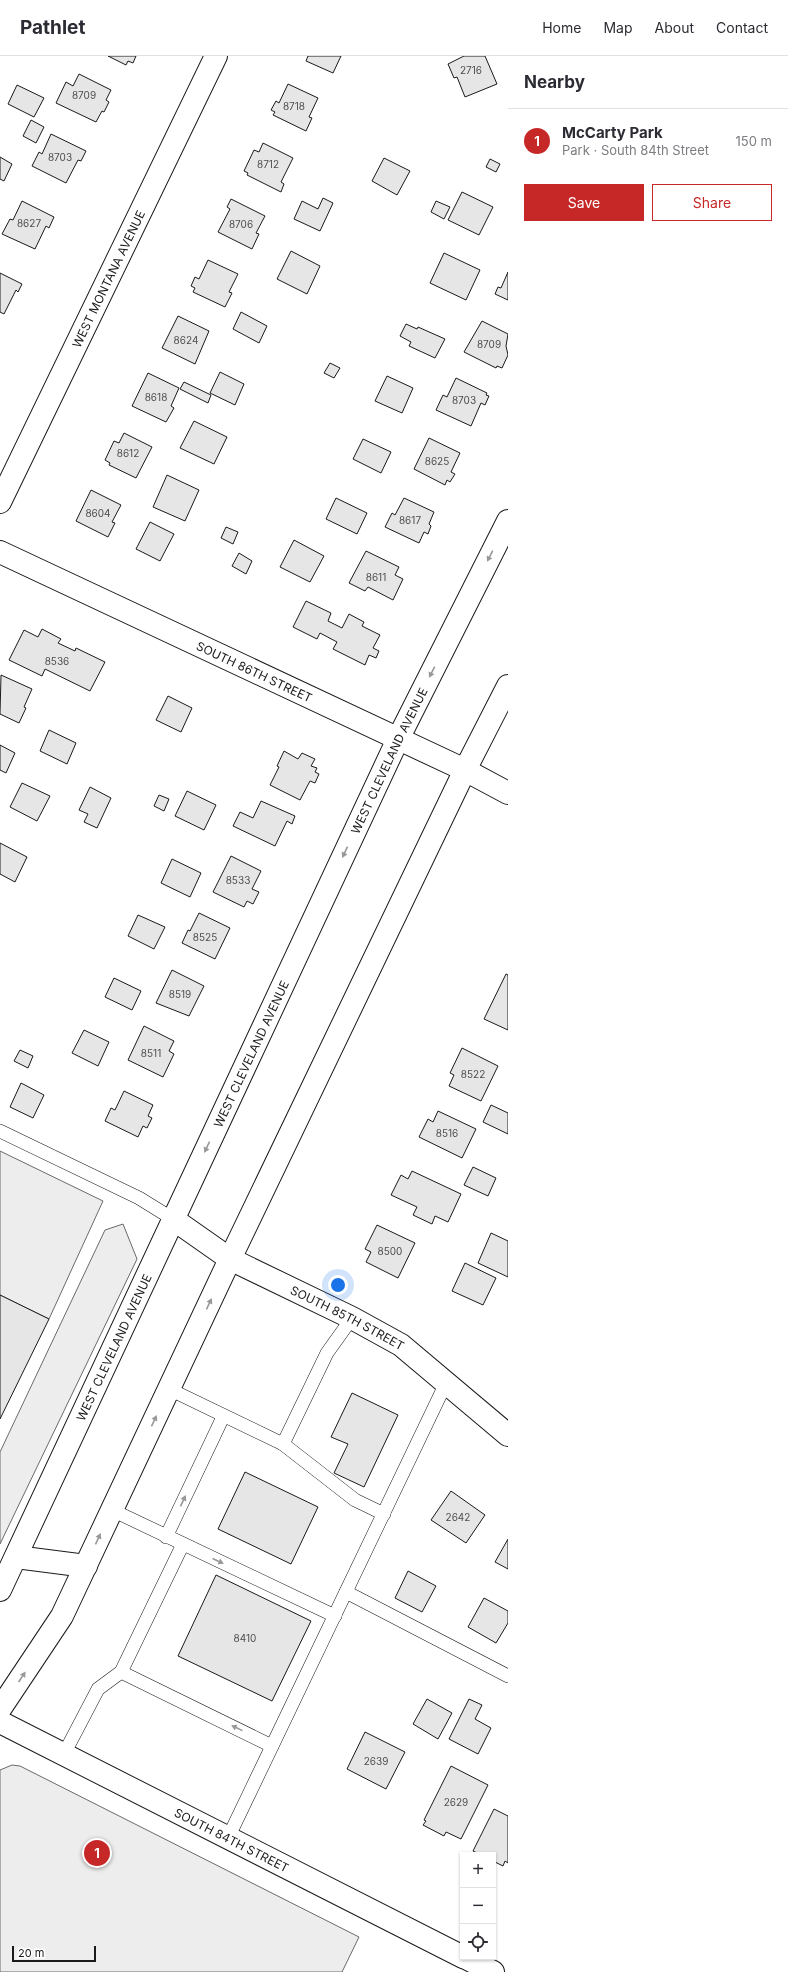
<!DOCTYPE html>
<meta charset="utf-8">
<style>
:root{--surface:#fff;--page:#f7f7f7;--text:#2b2b33;--muted:#7c7c81;--line:#e1e1e2;--accent:#c62828}
body{margin:0;font-family:Inter,sans-serif;background:var(--page);color:var(--text)}
.controls{position:absolute;right:12px;bottom:12px;display:grid;overflow:hidden;border-radius:0px;box-shadow:0 1px 3px #0004}
.controls button{width:36px;height:36px;display:grid;place-items:center;padding:0;border:0;border-bottom:1px solid var(--line);background:var(--surface);color:var(--text);font:20px sans-serif}
.scale{position:absolute;left:12px;bottom:10px;width:84px;box-sizing:border-box;padding-left:4px;border:2px solid #1a1a1a;border-top:0;font-size:11px;line-height:14px;white-space:nowrap;color:#1a1a1a;-webkit-text-stroke:3px #fff;paint-order:stroke}
.you{position:absolute;left:338px;top:1229px;width:14px;height:14px;margin:-10px;border:3px solid #fff;border-radius:50%;background:#1a73e8;box-shadow:0 0 0 6px #1a73e833}
.badge{display:grid;place-items:center;width:26px;height:26px;border-radius:50%;background:var(--accent);color:#fff;font-size:13px;font-weight:700}
.pin{position:absolute;translate:-50% -50%;border:2px solid #fff;box-shadow:0 1px 4px #0006}
.list{margin:0;padding:0;list-style:none}
h2{display:flex;justify-content:space-between;align-items:center;height:52px;margin:0;padding:0 16px;font-size:17px}
h2 small{font-size:13px;font-weight:400;color:var(--muted)}
.list li{display:grid;grid-template-columns:26px 1fr auto;gap:12px;align-items:center;box-sizing:border-box;height:64px;padding:0 16px;border-top:1px solid var(--line)}
.list b{display:block;font-size:15px;white-space:nowrap}
.list p{margin:0;font-size:13px;white-space:nowrap;color:var(--muted)}
.list em{font-size:13px;font-style:normal;color:var(--muted)}
.actions{display:flex;gap:8px;padding:12px 16px}
.actions a{flex:1;padding:9px 0;border:1px solid var(--accent);border-radius:0px;text-align:center;font-size:14px;color:var(--accent)}
.actions .main{background:var(--accent);color:#fff}
.icon{flex:none;width:22px;height:22px;fill:none;stroke:currentColor;stroke-width:2;stroke-linecap:round;stroke-linejoin:round}
.map{position:relative;flex:none;width:508px;height:1916px;overflow:hidden}
header{display:flex;align-items:center;gap:24px;box-sizing:border-box;height:56px;padding:0 20px;background:var(--surface);border-bottom:1px solid var(--line)}
header strong{font-size:19px}
nav{display:flex;gap:22px;margin-inline-start:auto;font-size:14px}
main{display:flex}
aside{flex:1;background:var(--surface)}
.map>svg:first-child{display:block}
.built{fill:#ededed;stroke:#6a6a6a}
.building{fill:#e6e6e6;stroke:#1a1a1a}
.lines{fill:none;stroke-linecap:round;stroke-linejoin:round}
.service-casing{stroke:#1a1a1a;stroke-width:14}
.minor-casing{stroke:#1a1a1a;stroke-width:24}
.tertiary-casing{stroke:#1a1a1a;stroke-width:24}
.service{stroke:#fff;stroke-width:13}
.minor{stroke:#fff;stroke-width:22}
.tertiary{stroke:#fff;stroke-width:22}
.oneway{fill:#989898}
.labels{text-anchor:middle;dominant-baseline:central;stroke-width:3;stroke-linejoin:round;paint-order:stroke}
.number-label{font-size:10px;fill:#4d4d4d}
.street-label{font-size:12px;fill:#1a1a1a;stroke:#fff}
</style>
<header>
<strong>Pathlet</strong>
<nav><a>Home</a><a>Map</a><a>About</a><a>Contact</a></nav>
</header>
<main>
<div class="map">
<svg width="508" height="1916" viewBox="0 0 508 1916">
<rect width="100%" height="100%" fill="#fff"/>
<g class="built">
<polygon points="0,1095 103,1145 49,1263 0,1239"/>
<polygon points="123,1168 137,1203 0,1488 0,1396 105,1174"/>
<polygon points="12,1709 20,1710 359,1881 342,1916 0,1916 0,1714"/>
</g>
<g class="building">
<polygon points="108,0 136,0 133,7 128,5 126,9"/>
<polygon points="308,0 341,0 333,17 306,5"/>
<polygon points="464,0 485,0 497,28 465,41 457,21 454,22 448,8"/>
<polygon points="79,18 111,34 106,44 109,46 104,56 102,55 96,66 56,47 66,26 73,30"/>
<polygon points="288,28 318,42 309,61 312,62 306,75 273,59 275,56 271,54 276,45 279,47"/>
<polygon points="17,29 44,42 34,61 8,48"/>
<polygon points="31,64 44,71 36,87 23,80"/>
<polygon points="51,78 86,95 81,105 78,104 66,127 32,110 39,96 42,98"/>
<polygon points="263,87 293,102 281,126 284,128 281,136 247,119 248,117 244,115 254,94 259,96"/>
<polygon points="0,101 12,108 4,125 0,123"/>
<polygon points="384,102 410,115 397,139 372,125"/>
<polygon points="490,103 500,108 496,116 486,111"/>
<polygon points="462,136 493,151 479,179 448,164"/>
<polygon points="323,142 333,147 320,175 294,163 302,145 318,153"/>
<polygon points="231,143 265,160 256,177 259,178 252,193 218,176 230,153 227,151"/>
<polygon points="22,145 54,161 49,172 46,170 35,193 2,178 10,163 13,164"/>
<polygon points="436,145 450,151 444,163 431,156"/>
<polygon points="291,195 320,210 307,238 277,223"/>
<polygon points="444,197 480,214 466,244 430,227"/>
<polygon points="208,204 238,218 229,236 232,237 225,251 193,236 195,232 191,230 195,221 199,223"/>
<polygon points="508,216 508,244 495,238 498,231 501,232"/>
<polygon points="0,217 22,228 18,236 16,234 4,258 0,256"/>
<polygon points="241,256 267,270 259,287 233,273"/>
<polygon points="178,260 209,275 195,308 162,292"/>
<polygon points="482,265 508,278 506,290 508,299 502,312 497,310 496,312 464,296"/>
<polygon points="406,268 417,273 418,271 445,283 435,302 409,290 411,286 400,280"/>
<polygon points="330,307 340,312 334,322 324,317"/>
<polygon points="220,316 244,328 235,349 210,337"/>
<polygon points="148,317 179,332 171,350 174,352 166,366 132,350"/>
<polygon points="387,320 413,332 402,357 375,345"/>
<polygon points="456,322 487,337 486,339 489,340 485,349 481,347 471,370 436,354 443,339 447,341"/>
<polygon points="184,326 211,339 208,347 180,333"/>
<polygon points="194,365 227,381 214,408 180,392"/>
<polygon points="124,377 152,391 136,422 109,409 110,407 105,404 114,385 119,387"/>
<polygon points="429,382 460,397 451,416 455,418 450,426 447,424 445,429 414,413"/>
<polygon points="363,383 391,396 381,417 353,403"/>
<polygon points="167,419 199,434 185,465 153,451"/>
<polygon points="91,434 121,449 112,466 115,467 108,481 76,465"/>
<polygon points="336,442 367,457 357,478 326,463"/>
<polygon points="404,442 434,456 429,468 431,470 428,478 424,476 419,487 385,471 392,457 395,459"/>
<polygon points="150,466 174,478 160,505 136,493"/>
<polygon points="226,471 238,476 233,488 221,482"/>
<polygon points="294,484 324,500 310,526 280,511"/>
<polygon points="366,495 399,511 395,519 403,523 393,544 368,531 365,535 349,527"/>
<polygon points="239,497 252,505 246,518 232,510"/>
<polygon points="306,545 331,557 328,565 342,572 349,558 364,566 362,570 380,579 373,592 379,595 376,602 369,599 365,609 333,593 337,586 320,577 317,583 293,571"/>
<polygon points="42,573 61,583 58,587 75,595 76,592 105,606 90,635 45,613 42,620 9,604 24,574 38,581"/>
<polygon points="1,619 32,633 24,651 26,652 19,667 0,658"/>
<polygon points="168,640 192,652 181,676 156,664"/>
<polygon points="49,674 76,687 67,708 40,695"/>
<polygon points="0,689 15,697 6,717 0,714"/>
<polygon points="284,695 298,703 302,697 315,703 311,710 317,712 315,716 319,718 315,727 310,725 300,744 270,729 279,711 277,710"/>
<polygon points="22,727 50,740 37,765 10,751"/>
<polygon points="90,731 111,742 97,772 84,766 88,758 79,754"/>
<polygon points="187,735 216,749 204,774 175,760"/>
<polygon points="159,739 169,743 164,755 154,750"/>
<polygon points="261,745 295,760 292,768 287,765 275,790 233,770 240,756 253,762"/>
<polygon points="0,787 27,801 15,826 0,818"/>
<polygon points="231,800 261,815 252,833 259,836 253,848 247,845 244,851 213,836"/>
<polygon points="172,803 201,817 190,841 161,827"/>
<polygon points="199,857 230,872 215,903 182,887 188,874 190,875"/>
<polygon points="138,859 165,871 154,893 128,880"/>
<polygon points="172,914 204,930 189,960 156,947"/>
<polygon points="506,918 508,919 508,974 484,963"/>
<polygon points="114,922 141,935 132,954 105,941"/>
<polygon points="144,970 174,985 169,995 174,998 163,1021 128,1004"/>
<polygon points="84,974 109,986 98,1010 72,997"/>
<polygon points="462,992 498,1010 481,1045 449,1030 454,1019 450,1017"/>
<polygon points="20,994 33,1000 28,1012 14,1005"/>
<polygon points="21,1027 44,1039 33,1062 10,1051"/>
<polygon points="124,1035 153,1049 148,1060 152,1062 147,1072 143,1070 138,1081 105,1065 111,1052 115,1054"/>
<polygon points="491,1049 508,1057 508,1078 483,1066"/>
<polygon points="438,1055 476,1073 462,1102 419,1081 428,1063 433,1066"/>
<polygon points="473,1111 496,1122 488,1140 464,1129"/>
<polygon points="412,1115 461,1138 448,1166 435,1160 432,1168 413,1159 417,1151 391,1139 401,1119 408,1123"/>
<polygon points="377,1169 415,1187 398,1222 366,1206 371,1196 365,1193"/>
<polygon points="491,1177 508,1185 508,1221 478,1207"/>
<polygon points="465,1207 496,1222 483,1249 452,1235"/>
<polygon points="0,1239 49,1263 0,1363"/>
<polygon points="352,1337 398,1359 364,1431 334,1417 348,1388 331,1381"/>
<polygon points="245,1416 318,1451 291,1508 218,1473"/>
<polygon points="451,1435 485,1459 466,1487 431,1464"/>
<polygon points="508,1483 508,1513 495,1506"/>
<polygon points="408,1515 436,1530 422,1556 395,1542"/>
<polygon points="216,1519 311,1565 272,1645 178,1600"/>
<polygon points="484,1542 508,1555 508,1567 496,1587 468,1571"/>
<polygon points="427,1643 452,1657 438,1683 413,1668"/>
<polygon points="469,1643 482,1649 475,1663 491,1672 478,1698 449,1683"/>
<polygon points="365,1676 405,1696 386,1733 347,1713"/>
<polygon points="451,1710 488,1729 461,1783 446,1776 444,1780 423,1769 426,1765 424,1764"/>
<polygon points="494,1753 508,1760 508,1807 505,1805 503,1810 493,1805 493,1799 481,1799 473,1795"/>
</g>
<g class="lines">
<defs>
<g id="service">
<polyline points="0,1075 139,1142 173,1163"/>
<polyline points="169,1333 283,1388 327,1297 352,1262"/>
<polyline points="283,1388 355,1444 384,1458"/>
<polyline points="112,1454 335,1560"/>
<polyline points="166,1481 223,1361"/>
<polyline points="346,1536 508,1620"/>
<polyline points="121,1616 272,1690"/>
<polyline points="64,1698 98,1633 121,1616 183,1488"/>
<polyline points="228,1782 446,1327"/>
</g>
<g id="minor">
<path id="s1" d="M0,446L216,0"/>
<path id="s2" d="M0,496L465,714L508,737"/>
<path id="s3" d="M173,1163L230,1203L352,1262L401,1289L508,1379"/>
</g>
<g id="tertiary">
<polyline points="16,1501 86,1510"/>
<path id="s4" d="M0,1534L398,683L508,465"/>
<polyline points="0,1653 62,1560 230,1203 465,714 508,630"/>
<path id="s5" d="M0,1666L463,1901"/>
<polyline points="464,1901 493,1916"/>
</g>
</defs>
<use href="#service" class="service-casing"/>
<use href="#minor" class="minor-casing"/>
<use href="#tertiary" class="tertiary-casing"/>
<use href="#service" class="service"/>
<use href="#minor" class="minor"/>
<use href="#tertiary" class="tertiary"/>
</g>
<defs><path id="oneway-solid" d="M-6-.8H1V-3.2L6.5 0L1 3.2V.8H-6Z"/></defs>
<g class="oneway">
<use href="#oneway-solid" transform="translate(490 500) rotate(117)"/>
<use href="#oneway-solid" transform="translate(432 616) rotate(117)"/>
<use href="#oneway-solid" transform="translate(345 796) rotate(115)"/>
<use href="#oneway-solid" transform="translate(207 1091) rotate(115)"/>
<use href="#oneway-solid" transform="translate(209 1248) rotate(-65)"/>
<use href="#oneway-solid" transform="translate(154 1365) rotate(-65)"/>
<use href="#oneway-solid" transform="translate(183 1445) rotate(-65)"/>
<use href="#oneway-solid" transform="translate(98 1483) rotate(-65)"/>
<use href="#oneway-solid" transform="translate(218 1505) rotate(25)"/>
<use href="#oneway-solid" transform="translate(22 1621) rotate(-56)"/>
<use href="#oneway-solid" transform="translate(237 1672) rotate(-154)"/>
</g>
<g class="labels">
<g class="number-label">
<text x="471" y="14">2716</text>
<text x="84" y="39">8709</text>
<text x="294" y="50">8718</text>
<text x="60" y="101">8703</text>
<text x="268" y="108">8712</text>
<text x="29" y="167">8627</text>
<text x="241" y="168">8706</text>
<text x="186" y="284">8624</text>
<text x="489" y="288">8709</text>
<text x="156" y="341">8618</text>
<text x="464" y="344">8703</text>
<text x="128" y="397">8612</text>
<text x="437" y="405">8625</text>
<text x="98" y="457">8604</text>
<text x="410" y="464">8617</text>
<text x="376" y="521">8611</text>
<text x="57" y="605">8536</text>
<text x="238" y="824">8533</text>
<text x="205" y="881">8525</text>
<text x="180" y="938">8519</text>
<text x="151" y="997">8511</text>
<text x="473" y="1018">8522</text>
<text x="447" y="1077">8516</text>
<text x="390" y="1195">8500</text>
<text x="458" y="1461">2642</text>
<text x="245" y="1582">8410</text>
<text x="376" y="1705">2639</text>
<text x="456" y="1746">2629</text>
</g>
<g class="street-label">
<text stroke="none"><textPath href="#s1" startOffset="248">WEST MONTANA AVENUE</textPath></text>
<text stroke="none"><textPath href="#s2" startOffset="281">SOUTH 86TH STREET</textPath></text>
<text stroke="none"><textPath href="#s4" startOffset="916">WEST CLEVELAND AVENUE</textPath></text>
<text stroke="none"><textPath href="#s4" startOffset="592">WEST CLEVELAND AVENUE</textPath></text>
<text stroke="none"><textPath href="#s3" startOffset="201">SOUTH 85TH STREET</textPath></text>
<text stroke="none"><textPath href="#s4" startOffset="268">WEST CLEVELAND AVENUE</textPath></text>
<text stroke="none"><textPath href="#s5" startOffset="260">SOUTH 84TH STREET</textPath></text>
</g>
</g>
</svg>
<div class="controls">
<button>+</button>
<button>−</button>
<button><svg class="icon" aria-label="locate" viewBox="0 0 24 24"><circle cx="12" cy="12" r="6"/><path d="M12 2v4M12 18v4M2 12h4M18 12h4"/></svg></button>
</div>
<div class="scale">20 m</div>
<div class="you"></div>
<div class="pin badge" style="left:97px;top:1797px">1</div>
</div>
<aside>
<h2>Nearby<small></small></h2>
<ul class="list">
<li><span class="badge">1</span><div><b>McCarty Park</b><p>Park · South 84th Street</p></div><em>150 m</em></li>
</ul>
<div class="actions"><a class="main">Save</a><a>Share</a></div>
</aside>
</main>
